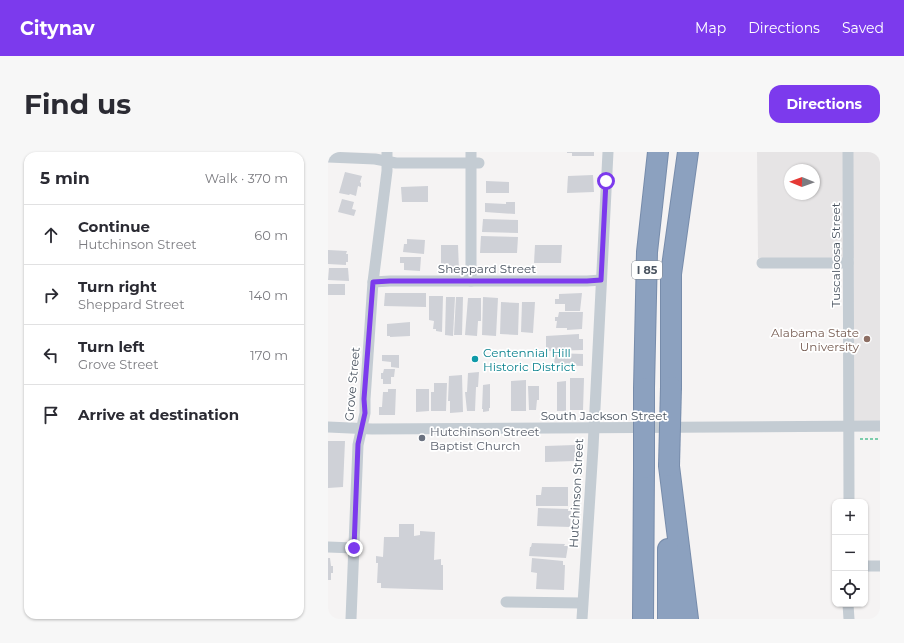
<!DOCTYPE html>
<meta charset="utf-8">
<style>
:root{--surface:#fff;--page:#f7f7f7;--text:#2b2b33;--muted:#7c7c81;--line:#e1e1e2;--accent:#7c3aed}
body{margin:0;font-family:Montserrat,sans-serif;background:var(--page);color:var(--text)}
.controls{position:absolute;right:12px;bottom:12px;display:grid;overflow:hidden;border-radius:8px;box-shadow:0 1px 3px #0004}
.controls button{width:36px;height:36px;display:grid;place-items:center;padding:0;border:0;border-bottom:1px solid var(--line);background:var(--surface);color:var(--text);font:20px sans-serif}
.compass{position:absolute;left:456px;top:12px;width:36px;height:36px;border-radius:50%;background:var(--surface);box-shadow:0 1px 3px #0004;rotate:271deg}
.stop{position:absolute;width:12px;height:12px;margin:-9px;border:3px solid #7c3aed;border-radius:50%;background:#fff}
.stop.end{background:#7c3aed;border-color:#fff;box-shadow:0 1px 4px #0008}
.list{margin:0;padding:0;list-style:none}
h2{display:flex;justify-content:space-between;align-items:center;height:52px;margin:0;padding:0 16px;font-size:17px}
h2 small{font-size:13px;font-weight:400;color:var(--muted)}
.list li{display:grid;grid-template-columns:26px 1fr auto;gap:12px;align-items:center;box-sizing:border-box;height:60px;padding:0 16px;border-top:1px solid var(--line)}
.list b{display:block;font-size:15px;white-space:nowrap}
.list p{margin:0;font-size:13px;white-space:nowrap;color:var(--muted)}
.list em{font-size:13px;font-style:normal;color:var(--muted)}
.icon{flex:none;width:22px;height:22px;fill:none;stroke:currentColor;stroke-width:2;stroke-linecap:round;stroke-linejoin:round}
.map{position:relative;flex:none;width:552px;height:467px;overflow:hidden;border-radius:12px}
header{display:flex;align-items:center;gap:24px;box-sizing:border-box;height:56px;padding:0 20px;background:var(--accent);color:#fff}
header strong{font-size:19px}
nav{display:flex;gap:22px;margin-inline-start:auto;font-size:14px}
.intro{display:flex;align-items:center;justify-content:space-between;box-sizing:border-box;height:96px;padding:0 24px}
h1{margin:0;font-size:28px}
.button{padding:10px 18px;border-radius:12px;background:var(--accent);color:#fff;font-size:14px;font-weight:700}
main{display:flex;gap:24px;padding:0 24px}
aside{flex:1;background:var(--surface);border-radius:12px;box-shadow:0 1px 3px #0004}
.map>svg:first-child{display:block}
.education{fill:#e6e4e5;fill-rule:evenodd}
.building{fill:#cfd1d7}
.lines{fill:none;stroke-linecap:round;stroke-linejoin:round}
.motorway-casing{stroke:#778cab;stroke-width:22}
.path{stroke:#7ccdac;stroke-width:2;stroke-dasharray:3 2;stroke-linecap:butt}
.minor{stroke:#c4ccd3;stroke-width:11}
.motorway{stroke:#8ca1bf;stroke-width:20}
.motorway-bridge-casing{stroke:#778cab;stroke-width:22;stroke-linecap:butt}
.motorway-bridge{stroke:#8ca1bf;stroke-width:20}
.route{stroke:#7c3aed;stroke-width:5}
.education-dot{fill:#8d6e63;stroke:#fff;stroke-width:1.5}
.culture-dot{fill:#0f9aa8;stroke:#fff;stroke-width:1.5}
.worship-dot{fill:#6b7280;stroke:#fff;stroke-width:1.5}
.labels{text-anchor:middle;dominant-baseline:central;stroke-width:3.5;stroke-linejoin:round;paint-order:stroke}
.shield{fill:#fff;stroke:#808790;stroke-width:1}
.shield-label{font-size:11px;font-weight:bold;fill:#4a5460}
.street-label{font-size:12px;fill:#4a5460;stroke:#fff}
.education-label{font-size:12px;fill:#785e54;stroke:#fff;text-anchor:end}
.culture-label{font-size:12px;fill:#0d838f;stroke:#fff;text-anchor:start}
.worship-label{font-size:12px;fill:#5b616d;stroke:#fff;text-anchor:start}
</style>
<header>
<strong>Citynav</strong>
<nav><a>Map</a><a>Directions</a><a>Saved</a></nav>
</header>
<div class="intro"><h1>Find us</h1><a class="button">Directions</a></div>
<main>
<aside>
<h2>5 min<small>Walk · 370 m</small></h2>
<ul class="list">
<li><svg class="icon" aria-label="ahead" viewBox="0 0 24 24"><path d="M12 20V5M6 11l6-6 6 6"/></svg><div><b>Continue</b><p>Hutchinson Street</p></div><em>60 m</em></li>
<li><svg class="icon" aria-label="right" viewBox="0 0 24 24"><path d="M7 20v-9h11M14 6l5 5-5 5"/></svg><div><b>Turn right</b><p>Sheppard Street</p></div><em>140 m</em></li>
<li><svg class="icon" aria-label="left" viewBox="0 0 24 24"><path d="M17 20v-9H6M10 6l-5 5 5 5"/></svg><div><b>Turn left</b><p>Grove Street</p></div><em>170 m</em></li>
<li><svg class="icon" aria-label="arrive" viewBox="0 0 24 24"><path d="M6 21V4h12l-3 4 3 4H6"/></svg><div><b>Arrive at destination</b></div></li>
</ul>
</aside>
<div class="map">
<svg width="552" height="467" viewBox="0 0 552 467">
<rect width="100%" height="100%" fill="#f5f3f3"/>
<path class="education" d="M429,0H552V269H526V106H430ZM462,18H486V42H462Z"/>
<g class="building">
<polygon points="239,0 266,0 266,4 244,4 244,1 239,1"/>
<polygon points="17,20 34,24 32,30 33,31 33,35 30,34 28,44 22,42 21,43 11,41"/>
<polygon points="265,23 266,40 239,41 240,24"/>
<polygon points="158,29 181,30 181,41 158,41"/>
<polygon points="100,34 100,50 74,50 73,35"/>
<polygon points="14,47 26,50 24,57 28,58 26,64 10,60"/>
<polygon points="178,50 187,50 187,62 157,60 157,51 178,52"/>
<polygon points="155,67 190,68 190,81 154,80"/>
<polygon points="153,84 190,85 189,101 152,101"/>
<polygon points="79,87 97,88 96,102 75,100 76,92 79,92"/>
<polygon points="113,93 130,93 131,119 113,119"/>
<polygon points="207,93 234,93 233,111 206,111"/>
<polygon points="0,98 19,99 18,102 20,102 20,110 18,110 18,113 0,112"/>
<polygon points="72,105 93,105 92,119 76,118 76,111 72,111"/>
<polygon points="1,116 20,116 21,129 0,128"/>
<rect x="0" y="132" width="17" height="11"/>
<polygon points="57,141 98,141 98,155 56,154"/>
<polygon points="254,141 252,159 237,159 237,152 227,152 227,147 231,147 231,142"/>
<polygon points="101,144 115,144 114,180 108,179 108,177 105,177 106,169 101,168"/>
<polygon points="118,145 127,145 125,184 117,183"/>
<polygon points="128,145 135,145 134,183 126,183"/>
<polygon points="155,145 170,146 168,184 154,183"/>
<polygon points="140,146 153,146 153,169 150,169 149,184 137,183"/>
<polygon points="173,150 191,151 190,183 172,182"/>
<polygon points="194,150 207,150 205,181 193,180"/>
<polygon points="231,160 255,160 254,177 239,178 239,176 228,176 229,169 227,169 227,165 230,165"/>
<polygon points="82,170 82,184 62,185 62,184 59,184 59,172"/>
<polygon points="251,182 251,187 255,187 255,198 218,199 218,184"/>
<polygon points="227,201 255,202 255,214 226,213"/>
<polygon points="54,203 71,203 71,216 63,215 63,210 54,209"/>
<polygon points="56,217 67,217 66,225 63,225 63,232 55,232 55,227 53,227 53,221 55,221"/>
<polygon points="151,220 150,235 148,235 147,259 139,259 137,240 139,240 140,221"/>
<polygon points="134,223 135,260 122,261 122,249 120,249 121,224"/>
<polygon points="242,226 256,226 255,258 242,258"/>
<polygon points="198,228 198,259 183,259 183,229"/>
<polygon points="238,229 238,259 229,259 229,230"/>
<polygon points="106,231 119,231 118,259 103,259 103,240 106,240"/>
<polygon points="162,232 162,256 161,256 161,259 155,260 155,257 154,257 155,233"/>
<polygon points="200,234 211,234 211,248 209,248 208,258 201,258"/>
<polygon points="60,237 68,237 67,263 51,263 51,255 54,255 55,240 60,240"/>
<polygon points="88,237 101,237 101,259 88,260"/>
<polygon points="0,289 17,289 15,335 0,336"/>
<polygon points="247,293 247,309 217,310 217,294"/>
<polygon points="214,335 240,335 240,354 208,354 208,343 213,343"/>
<polygon points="210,356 240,357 240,359 243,359 242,375 209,374"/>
<polygon points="71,372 86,372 86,384 92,383 92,379 107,380 106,408 113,407 113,413 115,413 115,438 53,436 53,431 49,431 50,411 48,411 48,404 55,405 56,385 71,385"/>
<polygon points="204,391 237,392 236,394 240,394 238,406 201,404 202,395 203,395"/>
<polygon points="0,406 2,406 3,414 5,414 5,421 3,421 3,428 0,428"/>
<polygon points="204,406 235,409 235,413 237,413 236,438 208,437 209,421 203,420"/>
</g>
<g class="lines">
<defs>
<g id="motorway">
<polyline points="343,235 343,122 360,0"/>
<polyline points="316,236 319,100 330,0"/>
<polyline points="341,314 360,467"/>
<polyline points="315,467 316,316"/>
<polyline points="340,467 340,397"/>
</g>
</defs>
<use href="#motorway" class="motorway-casing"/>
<polyline class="path" points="532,287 552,287"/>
<g class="minor">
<polyline points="520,0 521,350"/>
<polyline points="0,5 47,7 68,11 151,11"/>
<polyline points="434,111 520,111"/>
<polyline points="143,129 143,0"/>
<polyline points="45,130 62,129 259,129 273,128"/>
<polyline points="0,275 44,277 552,274"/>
<polyline points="0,395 26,396"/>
<polyline points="537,414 552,414"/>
<polyline points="178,450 254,451"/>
<polyline points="520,452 521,467"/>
<polyline points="23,467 30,293 37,261 37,247 45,130 59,19 59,0"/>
<polyline points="254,467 265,296 280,0"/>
</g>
<use href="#motorway" class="motorway"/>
<defs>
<g id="motorway-bridge">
<polyline points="341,314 343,235"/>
<polyline points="316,316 316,236"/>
</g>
</defs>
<use href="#motorway-bridge" class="motorway-bridge-casing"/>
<use href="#motorway-bridge" class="motorway-bridge"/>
</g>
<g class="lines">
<polyline class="route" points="26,396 30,292 37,261 36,247 45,130 62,129 259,129 273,128 278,29"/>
</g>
<circle class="education-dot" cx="539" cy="187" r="4"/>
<circle class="culture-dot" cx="147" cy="207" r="4"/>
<circle class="worship-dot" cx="94" cy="286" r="4"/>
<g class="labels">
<rect class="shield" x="304" y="109" width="30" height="18" rx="3"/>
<g class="shield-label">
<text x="319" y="118">I 85</text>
</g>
<g class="street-label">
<text transform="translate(507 103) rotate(-90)">Tuscaloosa Street</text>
<text x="159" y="116">Sheppard Street</text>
<text transform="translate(24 232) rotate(-85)">Grove Street</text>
<text x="276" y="263">South Jackson Street</text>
<text transform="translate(248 341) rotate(-87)">Hutchinson Street</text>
</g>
<g class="education-label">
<text x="531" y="180">Alabama State<tspan x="531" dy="14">University</tspan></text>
</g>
<g class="culture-label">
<text x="155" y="200">Centennial Hill<tspan x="155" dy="14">Historic District</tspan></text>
</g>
<g class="worship-label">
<text x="102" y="279">Hutchinson Street<tspan x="102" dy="14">Baptist Church</tspan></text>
</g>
</g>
</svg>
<div class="controls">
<button>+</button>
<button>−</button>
<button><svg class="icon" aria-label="locate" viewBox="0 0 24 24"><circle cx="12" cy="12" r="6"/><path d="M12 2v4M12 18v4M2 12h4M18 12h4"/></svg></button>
</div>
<svg class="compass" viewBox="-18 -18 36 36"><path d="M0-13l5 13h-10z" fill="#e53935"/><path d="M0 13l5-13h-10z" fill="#7c7c81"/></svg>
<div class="stop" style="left:278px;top:29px"></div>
<div class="stop end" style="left:26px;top:396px"></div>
</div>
</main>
